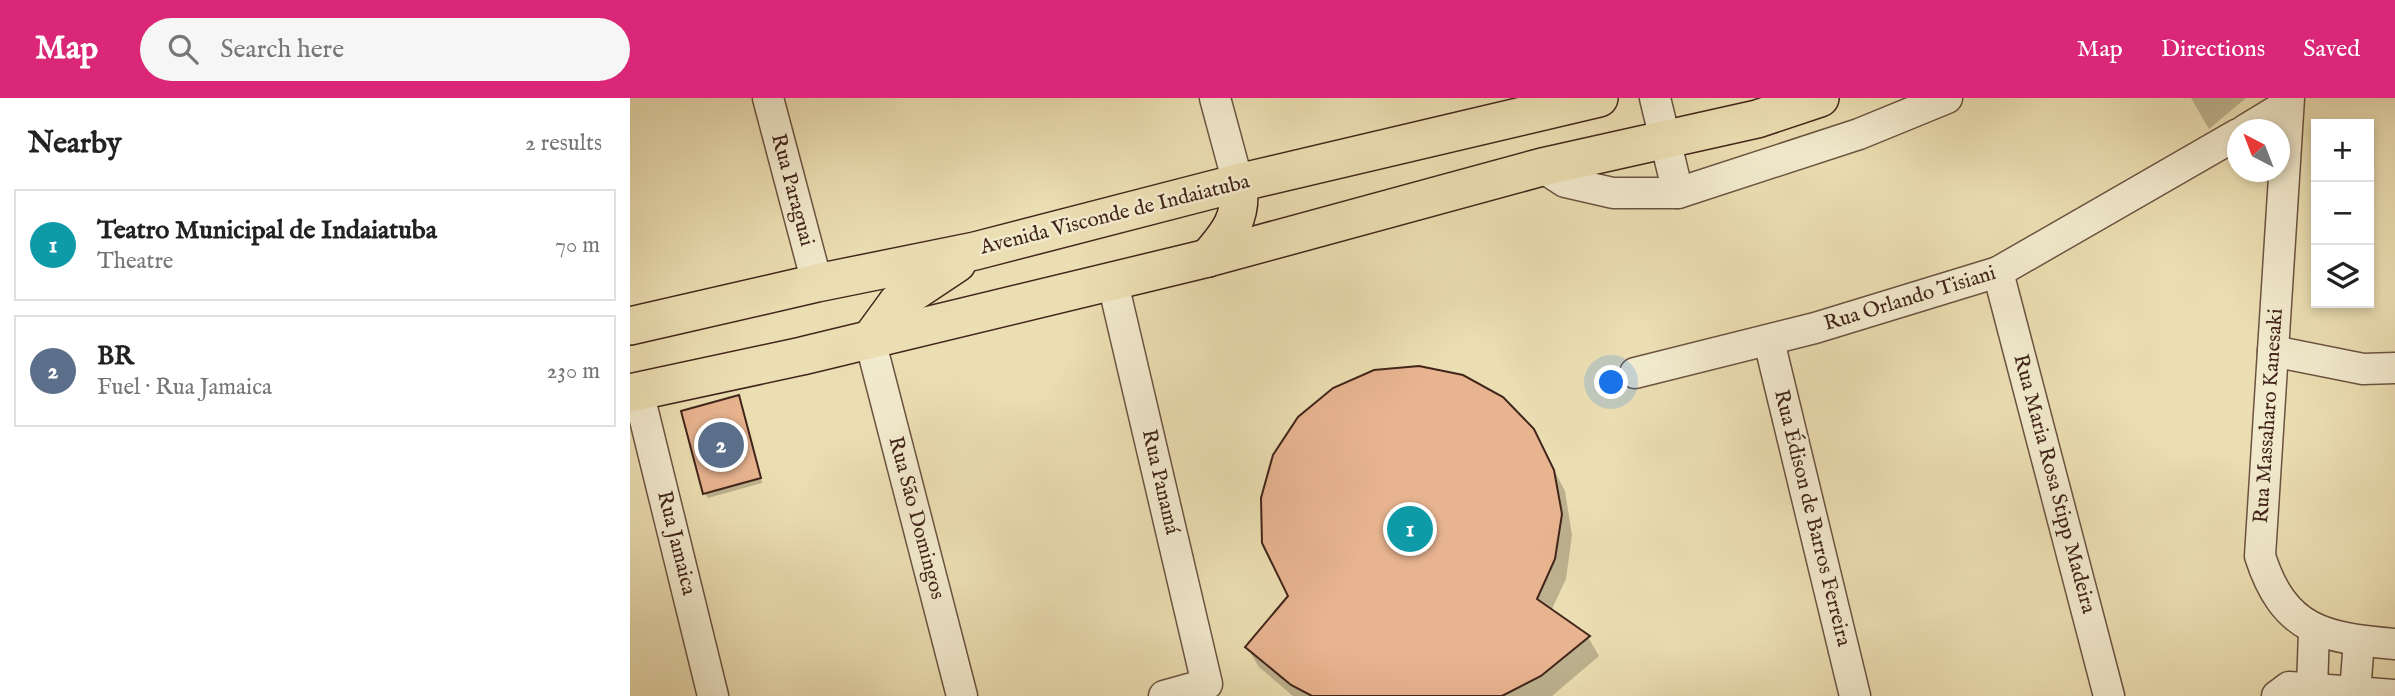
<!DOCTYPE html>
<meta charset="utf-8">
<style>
:root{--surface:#fff;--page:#f6f6f6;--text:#222;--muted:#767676;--line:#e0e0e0;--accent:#db2777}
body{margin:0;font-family:"IM FELL English",serif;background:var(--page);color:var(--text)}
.controls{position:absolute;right:21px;top:21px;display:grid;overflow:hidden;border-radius:0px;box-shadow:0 4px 10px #0003}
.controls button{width:63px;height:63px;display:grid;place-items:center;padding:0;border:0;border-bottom:2px solid var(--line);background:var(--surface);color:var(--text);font:35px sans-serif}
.compass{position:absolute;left:1597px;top:21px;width:63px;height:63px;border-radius:50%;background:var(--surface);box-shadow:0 4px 10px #0003;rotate:318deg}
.you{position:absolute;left:982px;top:285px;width:24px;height:24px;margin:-18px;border:5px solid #fff;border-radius:50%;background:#1a73e8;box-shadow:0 0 0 10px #1a73e833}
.badge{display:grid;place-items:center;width:46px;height:46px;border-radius:50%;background:var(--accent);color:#fff;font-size:23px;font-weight:700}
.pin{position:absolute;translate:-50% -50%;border:4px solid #fff;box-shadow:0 2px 7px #0006}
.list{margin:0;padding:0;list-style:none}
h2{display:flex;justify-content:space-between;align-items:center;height:91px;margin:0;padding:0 28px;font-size:30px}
h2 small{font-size:23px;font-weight:400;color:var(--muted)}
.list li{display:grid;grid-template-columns:46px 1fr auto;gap:21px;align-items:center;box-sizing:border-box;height:112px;margin:0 14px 14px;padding:0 14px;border:2px solid var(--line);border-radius:0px}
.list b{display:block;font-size:26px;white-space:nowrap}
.list p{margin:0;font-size:23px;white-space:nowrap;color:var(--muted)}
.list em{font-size:23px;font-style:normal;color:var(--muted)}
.icon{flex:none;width:38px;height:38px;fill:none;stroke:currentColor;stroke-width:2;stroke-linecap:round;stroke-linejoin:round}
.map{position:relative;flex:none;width:1765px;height:598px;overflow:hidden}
header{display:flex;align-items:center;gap:42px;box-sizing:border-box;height:98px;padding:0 35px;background:var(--accent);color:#fff}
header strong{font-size:33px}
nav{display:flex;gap:38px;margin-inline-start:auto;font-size:24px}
.search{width:490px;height:63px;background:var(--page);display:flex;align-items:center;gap:18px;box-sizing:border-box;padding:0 24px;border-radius:38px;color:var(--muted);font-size:26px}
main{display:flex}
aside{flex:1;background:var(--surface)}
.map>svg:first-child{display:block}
.shadow{fill:#0003}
.building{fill:#e8b490;stroke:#42251b;stroke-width:2}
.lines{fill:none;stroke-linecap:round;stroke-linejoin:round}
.minor-casing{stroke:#6c5341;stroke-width:33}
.major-casing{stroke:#42251b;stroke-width:40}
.minor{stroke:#f2eacd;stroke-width:30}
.major{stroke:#ebdeb2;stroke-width:37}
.labels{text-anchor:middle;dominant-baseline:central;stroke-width:5;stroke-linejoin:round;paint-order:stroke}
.street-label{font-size:21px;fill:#42251b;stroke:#f2eacd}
</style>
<header>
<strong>Map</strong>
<div class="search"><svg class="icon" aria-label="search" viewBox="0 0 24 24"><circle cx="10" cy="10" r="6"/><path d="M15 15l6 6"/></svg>Search here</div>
<nav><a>Map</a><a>Directions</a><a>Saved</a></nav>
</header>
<main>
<aside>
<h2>Nearby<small>2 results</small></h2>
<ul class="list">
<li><span class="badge" style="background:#0f9aa8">1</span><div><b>Teatro Municipal de Indaiatuba</b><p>Theatre</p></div><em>70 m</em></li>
<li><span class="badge" style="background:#5c6f8a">2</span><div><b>BR</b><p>Fuel · Rua Jamaica</p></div><em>230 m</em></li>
</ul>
</aside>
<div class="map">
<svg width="1765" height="598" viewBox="0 0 1765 598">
<rect width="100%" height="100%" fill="#ebdeb2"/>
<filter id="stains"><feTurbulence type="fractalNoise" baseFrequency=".00286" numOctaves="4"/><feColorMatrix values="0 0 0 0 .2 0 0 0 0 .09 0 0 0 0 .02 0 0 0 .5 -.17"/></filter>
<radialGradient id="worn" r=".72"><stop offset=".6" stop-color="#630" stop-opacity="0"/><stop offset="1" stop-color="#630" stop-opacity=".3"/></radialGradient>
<g class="shadow">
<polygon points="1561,0 1616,0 1579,31"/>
<polygon points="108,299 132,385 78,400 75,395"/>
<polygon points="903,332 935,393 942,437 936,481 921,513 958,539 969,558 922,598 663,598 629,569 617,549 660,499"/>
</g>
<g class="building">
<polygon points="789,268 833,277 873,299 904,331 924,372 932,416 925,461 907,501 960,538 911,578 872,598 682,598 661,587 615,549 658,498 632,445 631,400 643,357 668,319 703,290 744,272"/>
<polygon points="109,297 131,380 73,396 51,313"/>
</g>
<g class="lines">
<defs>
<g id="minor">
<polyline points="138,0 187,185"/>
<polyline points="585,0 608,85"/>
<polyline points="1025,0 1048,95"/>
<path d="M1659,0L1630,458C1654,533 1694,540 1765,546"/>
<polyline points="1615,32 1658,6"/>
<polyline points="912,69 935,84 983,95 1048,95 1229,36 1317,0"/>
<polyline points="1368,174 1479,598"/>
<polyline points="482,181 577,586 534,598"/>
<polyline points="240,242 332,598"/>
<polyline points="1139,243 1225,598"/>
<polyline points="1643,253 1733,271 1765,270"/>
<polyline points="1005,275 1185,230 1368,174 1608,36"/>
<polyline points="8,293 83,598"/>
<polyline points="1682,591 1684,533"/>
<polyline points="1725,594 1729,543"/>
<polyline points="1647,598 1659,589 1765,597"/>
</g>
<g id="major">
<path d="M578,160C599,136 613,119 608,85"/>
<polyline points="0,228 187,185 345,153 608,85 969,0"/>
<polyline points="240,242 267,205 327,165"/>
<polyline points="0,295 172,258 578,160 912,69 1127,21 1190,0"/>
</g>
</defs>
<use href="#minor" class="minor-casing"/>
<use href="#major" class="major-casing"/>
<use href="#minor" class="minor"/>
<use href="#major" class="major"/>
</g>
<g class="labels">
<g class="street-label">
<text transform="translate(162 92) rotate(75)">Rua Paraguai</text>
<text transform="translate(485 117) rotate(-14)">Avenida Visconde de Indaiatuba</text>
<text transform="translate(1280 201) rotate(-17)">Rua Orlando Tisiani</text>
<text transform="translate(1639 318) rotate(-86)">Rua Massaharo Kanesaki</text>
<text transform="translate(530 384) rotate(77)">Rua Panamá</text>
<text transform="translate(1424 386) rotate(75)">Rua Maria Rosa Stipp Madeira</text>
<text transform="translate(286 420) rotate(75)">Rua São Domingos</text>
<text transform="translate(1182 420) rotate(76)">Rua Édison de Barros Ferreira</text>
<text transform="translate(46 445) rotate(76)">Rua Jamaica</text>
</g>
</g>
<rect width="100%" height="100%" filter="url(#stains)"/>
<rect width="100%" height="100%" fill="url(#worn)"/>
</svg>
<div class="controls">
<button>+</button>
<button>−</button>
<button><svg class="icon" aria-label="layers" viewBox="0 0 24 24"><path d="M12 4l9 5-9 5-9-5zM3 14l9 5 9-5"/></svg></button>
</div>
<svg class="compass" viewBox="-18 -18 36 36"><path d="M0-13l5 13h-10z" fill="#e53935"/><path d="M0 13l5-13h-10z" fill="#767676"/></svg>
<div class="you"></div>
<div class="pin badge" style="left:780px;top:431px;background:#0f9aa8">1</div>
<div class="pin badge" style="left:91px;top:347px;background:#5c6f8a">2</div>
</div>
</main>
